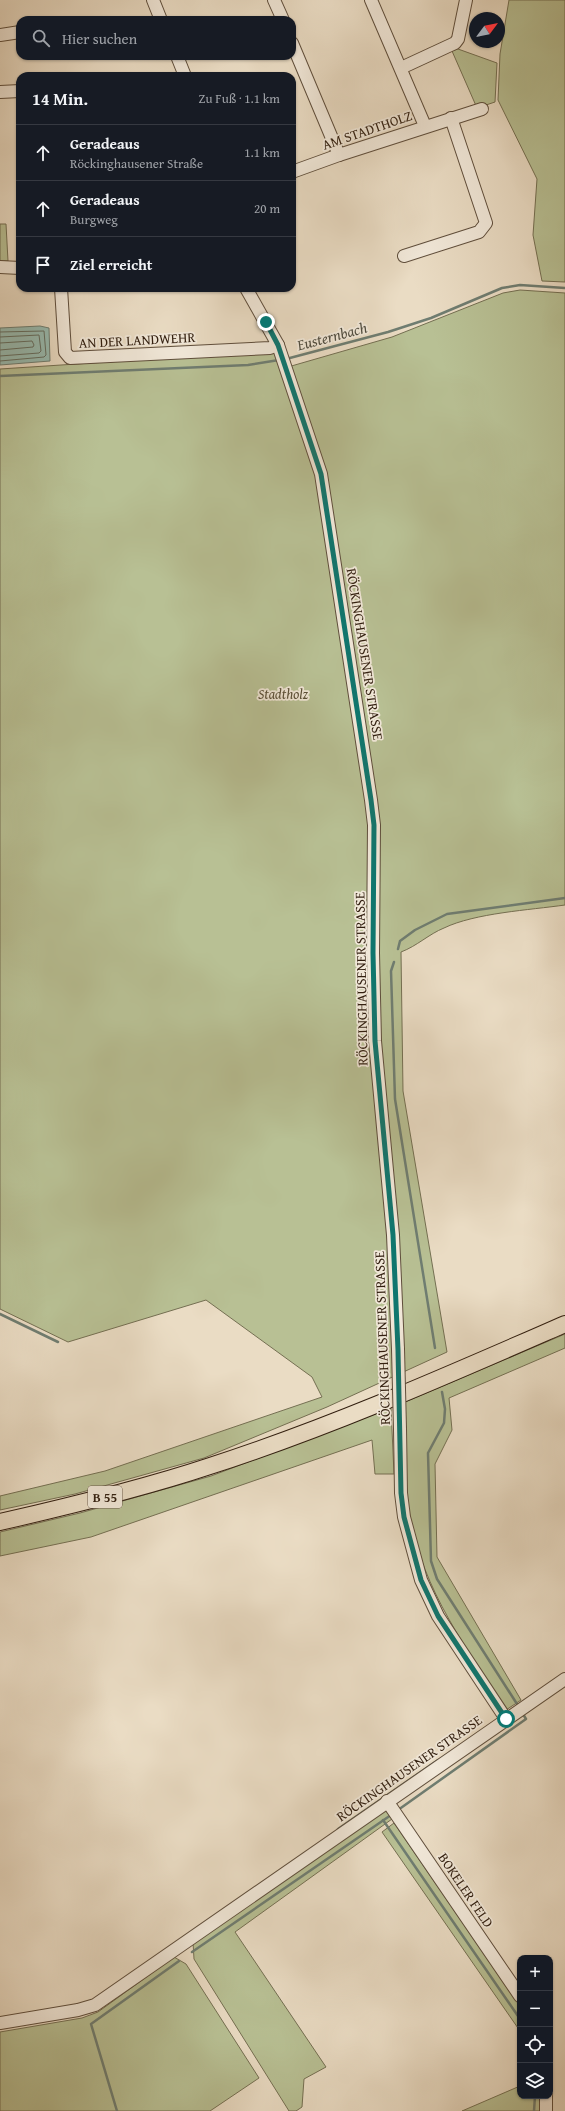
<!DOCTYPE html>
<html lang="de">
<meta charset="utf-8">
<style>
:root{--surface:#171b24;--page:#242831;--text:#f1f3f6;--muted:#9ea1a6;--line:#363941}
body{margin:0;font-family:"Gentium Book Plus",serif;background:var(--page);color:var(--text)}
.controls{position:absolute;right:12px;bottom:12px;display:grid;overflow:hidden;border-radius:8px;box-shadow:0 1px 3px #0004}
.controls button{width:36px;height:36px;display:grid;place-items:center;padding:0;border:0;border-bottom:1px solid var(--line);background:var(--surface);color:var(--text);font:20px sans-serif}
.compass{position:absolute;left:469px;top:12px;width:36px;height:36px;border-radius:50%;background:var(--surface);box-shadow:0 1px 3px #0004;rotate:58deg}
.stop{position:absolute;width:12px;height:12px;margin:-9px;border:3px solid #0f766e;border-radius:50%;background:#fff}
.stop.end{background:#0f766e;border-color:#fff;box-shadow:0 1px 4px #0008}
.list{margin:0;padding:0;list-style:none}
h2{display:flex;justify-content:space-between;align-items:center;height:52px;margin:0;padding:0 16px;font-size:17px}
h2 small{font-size:13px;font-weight:400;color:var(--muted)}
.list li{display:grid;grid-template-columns:26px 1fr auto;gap:12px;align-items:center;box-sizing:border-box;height:56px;padding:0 16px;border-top:1px solid var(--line)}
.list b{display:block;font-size:15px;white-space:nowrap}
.list p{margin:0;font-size:13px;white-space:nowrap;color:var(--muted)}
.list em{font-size:13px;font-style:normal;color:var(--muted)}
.icon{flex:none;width:22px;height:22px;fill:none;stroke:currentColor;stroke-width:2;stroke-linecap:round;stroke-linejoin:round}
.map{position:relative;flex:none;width:565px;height:2111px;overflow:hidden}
.search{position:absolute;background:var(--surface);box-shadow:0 1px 3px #0004;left:16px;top:16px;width:280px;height:44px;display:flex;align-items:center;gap:10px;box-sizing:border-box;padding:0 14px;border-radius:12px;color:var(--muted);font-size:15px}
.panel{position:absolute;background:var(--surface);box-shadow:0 1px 3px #0004;left:16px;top:72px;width:280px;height:220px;border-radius:12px}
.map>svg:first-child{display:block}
.green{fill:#b8c094;stroke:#746f52}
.water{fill:#98bcb2;stroke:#6f7d71}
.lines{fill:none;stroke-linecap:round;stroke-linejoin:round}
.shore{stroke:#646d60;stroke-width:1}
.stream{stroke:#6f7d71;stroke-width:2.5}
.minor-casing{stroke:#5f4e3c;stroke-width:14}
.major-casing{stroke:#311e0f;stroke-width:18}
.minor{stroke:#f1e8d9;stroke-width:12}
.major{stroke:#eadcc4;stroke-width:16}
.minor-bridge-casing{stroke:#5f4e3c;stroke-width:14;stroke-linecap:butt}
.minor-bridge{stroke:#f1e8d9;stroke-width:12}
.route{stroke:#0f766e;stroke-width:5}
.labels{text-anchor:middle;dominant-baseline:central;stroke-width:3.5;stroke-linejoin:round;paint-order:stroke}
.shield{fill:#f1e8d9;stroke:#6b5b4c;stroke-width:1}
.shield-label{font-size:13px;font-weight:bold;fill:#311e0f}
.street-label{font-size:14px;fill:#311e0f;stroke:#f1e8d9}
.park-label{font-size:14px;font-style:italic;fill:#5a4f37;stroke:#f1e8d9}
.water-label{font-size:15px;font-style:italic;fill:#504d40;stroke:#f1e8d9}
</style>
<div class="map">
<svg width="565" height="2111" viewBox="0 0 565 2111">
<rect width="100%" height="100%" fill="#eadcc4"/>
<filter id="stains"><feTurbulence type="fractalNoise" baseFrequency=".005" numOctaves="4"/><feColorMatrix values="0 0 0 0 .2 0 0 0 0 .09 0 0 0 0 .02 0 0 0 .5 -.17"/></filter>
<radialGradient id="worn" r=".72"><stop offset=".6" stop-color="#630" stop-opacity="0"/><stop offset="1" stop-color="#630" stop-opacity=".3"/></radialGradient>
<g class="green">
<polygon points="509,0 565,0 565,282 542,281 533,235 537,179 498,100 500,54"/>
<polygon points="458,49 497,63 495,102 477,108 452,51"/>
<polygon points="0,224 6,224 8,261 0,261"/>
<path d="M520,290L565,293V905C530,910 475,913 444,928C429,934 417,946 401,952L403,1091L447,1352L327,1407L204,1458L75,1494L0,1510V1496L105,1471L322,1397L312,1377L206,1300L68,1342L0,1309V369L275,351L281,369L392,337L503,293Z"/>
<path d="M565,1334V1348L449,1398L452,1430L435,1464L437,1557L521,1700L506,1710C467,1649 423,1590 410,1517C403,1480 406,1440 405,1402Z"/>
<polygon points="391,1408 394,1474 375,1474 372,1440 91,1537 0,1556 0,1532 80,1513 211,1476"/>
<polygon points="384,1808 392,1819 235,1932 326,2067 304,2079 302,2107 296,2111 289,2111 194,1959 193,1942"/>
<polygon points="394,1823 520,2006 520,2031 382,1832"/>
<polygon points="174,1957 186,1964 259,2078 210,2111 0,2111 0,2032 82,2018 98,2012"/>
<polygon points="520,2086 520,2096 543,2096 542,2111 462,2111"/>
</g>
<polygon class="water" points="40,326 49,328 50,361 0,365 0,328"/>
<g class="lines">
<g class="shore">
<polyline points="0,332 44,331 46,355 44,357 0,361"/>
<polyline points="0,337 39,335 41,351 39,353 0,356"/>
<polyline points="0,343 32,341 34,345 33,347 0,350"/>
</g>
<g class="stream">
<polyline points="286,359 388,332 431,318 502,288 520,285 565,288"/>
<polyline points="0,376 248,365 279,360"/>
<polyline points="398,949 400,941 415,930 447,914 565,898"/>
<polyline points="394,962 391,971 395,1099 435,1348"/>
<polyline points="0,1314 58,1342"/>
<polyline points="442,1392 445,1409 444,1423 428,1453 431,1561 437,1579 517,1704"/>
<polyline points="398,1810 526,1719 523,1714"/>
<polyline points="383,1820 520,2019"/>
<polyline points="338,1829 438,1760"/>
<polyline points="192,1952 391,1815"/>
<polyline points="117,2111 91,2024 179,1961"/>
<polyline points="534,2111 535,2096"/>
</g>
<defs>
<g id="minor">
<polyline points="153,0 161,20"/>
<polyline points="274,0 283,20"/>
<polyline points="371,0 425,126"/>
<polyline points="0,35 20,32"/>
<polyline points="292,43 339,155"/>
<polyline points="177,56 185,76"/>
<polyline points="401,68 455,43 458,39 466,0"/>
<polyline points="0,92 20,91"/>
<polyline points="292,172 339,155 482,109"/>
<polyline points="404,256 479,232 486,223 451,118"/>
<polyline points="0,267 20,268"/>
<polyline points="61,288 65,352 70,358 270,348 278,345"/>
<polyline points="246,288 278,345 321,474 371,800 374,825 373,953 375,1041 393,1235 398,1349"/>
<polyline points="400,1429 401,1493 404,1517 421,1580 438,1616 506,1719"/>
<polyline points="387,1801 520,1996"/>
<polyline points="0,2023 78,2010 95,2005 565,1679"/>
<polyline points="546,2111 546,2096"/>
</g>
<path id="major" d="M0,1522C70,1506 141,1489 210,1466C331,1427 448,1375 565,1324"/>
</defs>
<use href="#minor" class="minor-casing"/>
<use href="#major" class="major-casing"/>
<use href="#minor" class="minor"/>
<use href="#major" class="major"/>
<defs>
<polyline id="minor-bridge" points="398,1349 400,1429"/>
</defs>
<use href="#minor-bridge" class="minor-bridge-casing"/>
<use href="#minor-bridge" class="minor-bridge"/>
</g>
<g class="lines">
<polyline class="route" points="266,322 278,345 321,474 371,800 374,825 373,953 375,1041 393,1235 398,1350 401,1493 404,1517 421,1580 438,1616 506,1719"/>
</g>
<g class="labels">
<rect class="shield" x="88" y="1486" width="34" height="22" rx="3"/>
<g class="shield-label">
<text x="105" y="1497">B 55</text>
</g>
<g class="street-label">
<text transform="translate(367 130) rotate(-19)">AM STADTHOLZ</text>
<text transform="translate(137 340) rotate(-3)">AN DER LANDWEHR</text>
<text transform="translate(365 654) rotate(81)">RÖCKINGHAUSENER STRASSE</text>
<text transform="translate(361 979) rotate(-91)">RÖCKINGHAUSENER STRASSE</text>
<text transform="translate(382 1338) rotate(-92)">RÖCKINGHAUSENER STRASSE</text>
<text transform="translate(409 1768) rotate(-35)">RÖCKINGHAUSENER STRASSE</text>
<text transform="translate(466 1890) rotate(56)">BOKELER FELD</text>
</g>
<g class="park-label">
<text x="283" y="694">Stadtholz</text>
</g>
<g class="water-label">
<text transform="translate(332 336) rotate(-15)">Eusternbach</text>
</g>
</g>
<rect width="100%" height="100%" filter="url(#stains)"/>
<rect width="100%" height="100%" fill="url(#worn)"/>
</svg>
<div class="controls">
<button>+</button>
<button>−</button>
<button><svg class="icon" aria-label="locate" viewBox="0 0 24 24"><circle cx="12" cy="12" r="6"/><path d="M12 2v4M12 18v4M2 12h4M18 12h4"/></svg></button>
<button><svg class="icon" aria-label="layers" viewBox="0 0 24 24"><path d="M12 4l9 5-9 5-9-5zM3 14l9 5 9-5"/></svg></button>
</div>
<svg class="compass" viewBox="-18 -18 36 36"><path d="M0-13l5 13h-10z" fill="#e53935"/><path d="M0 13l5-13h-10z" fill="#9ea1a6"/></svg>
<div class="stop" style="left:506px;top:1719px"></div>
<div class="stop end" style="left:266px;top:322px"></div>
<div class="search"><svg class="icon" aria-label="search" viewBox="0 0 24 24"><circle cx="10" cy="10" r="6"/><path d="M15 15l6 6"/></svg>Hier suchen</div>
<section class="panel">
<h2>14 Min.<small>Zu Fuß · 1.1 km</small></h2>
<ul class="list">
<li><svg class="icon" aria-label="ahead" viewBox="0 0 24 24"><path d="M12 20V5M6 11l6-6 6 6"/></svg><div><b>Geradeaus</b><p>Röckinghausener Straße</p></div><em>1.1 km</em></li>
<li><svg class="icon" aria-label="ahead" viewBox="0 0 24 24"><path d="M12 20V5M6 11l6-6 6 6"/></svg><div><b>Geradeaus</b><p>Burgweg</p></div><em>20 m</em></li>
<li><svg class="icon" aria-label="arrive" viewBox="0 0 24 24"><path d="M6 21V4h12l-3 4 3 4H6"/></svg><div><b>Ziel erreicht</b></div></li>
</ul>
</section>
</div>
